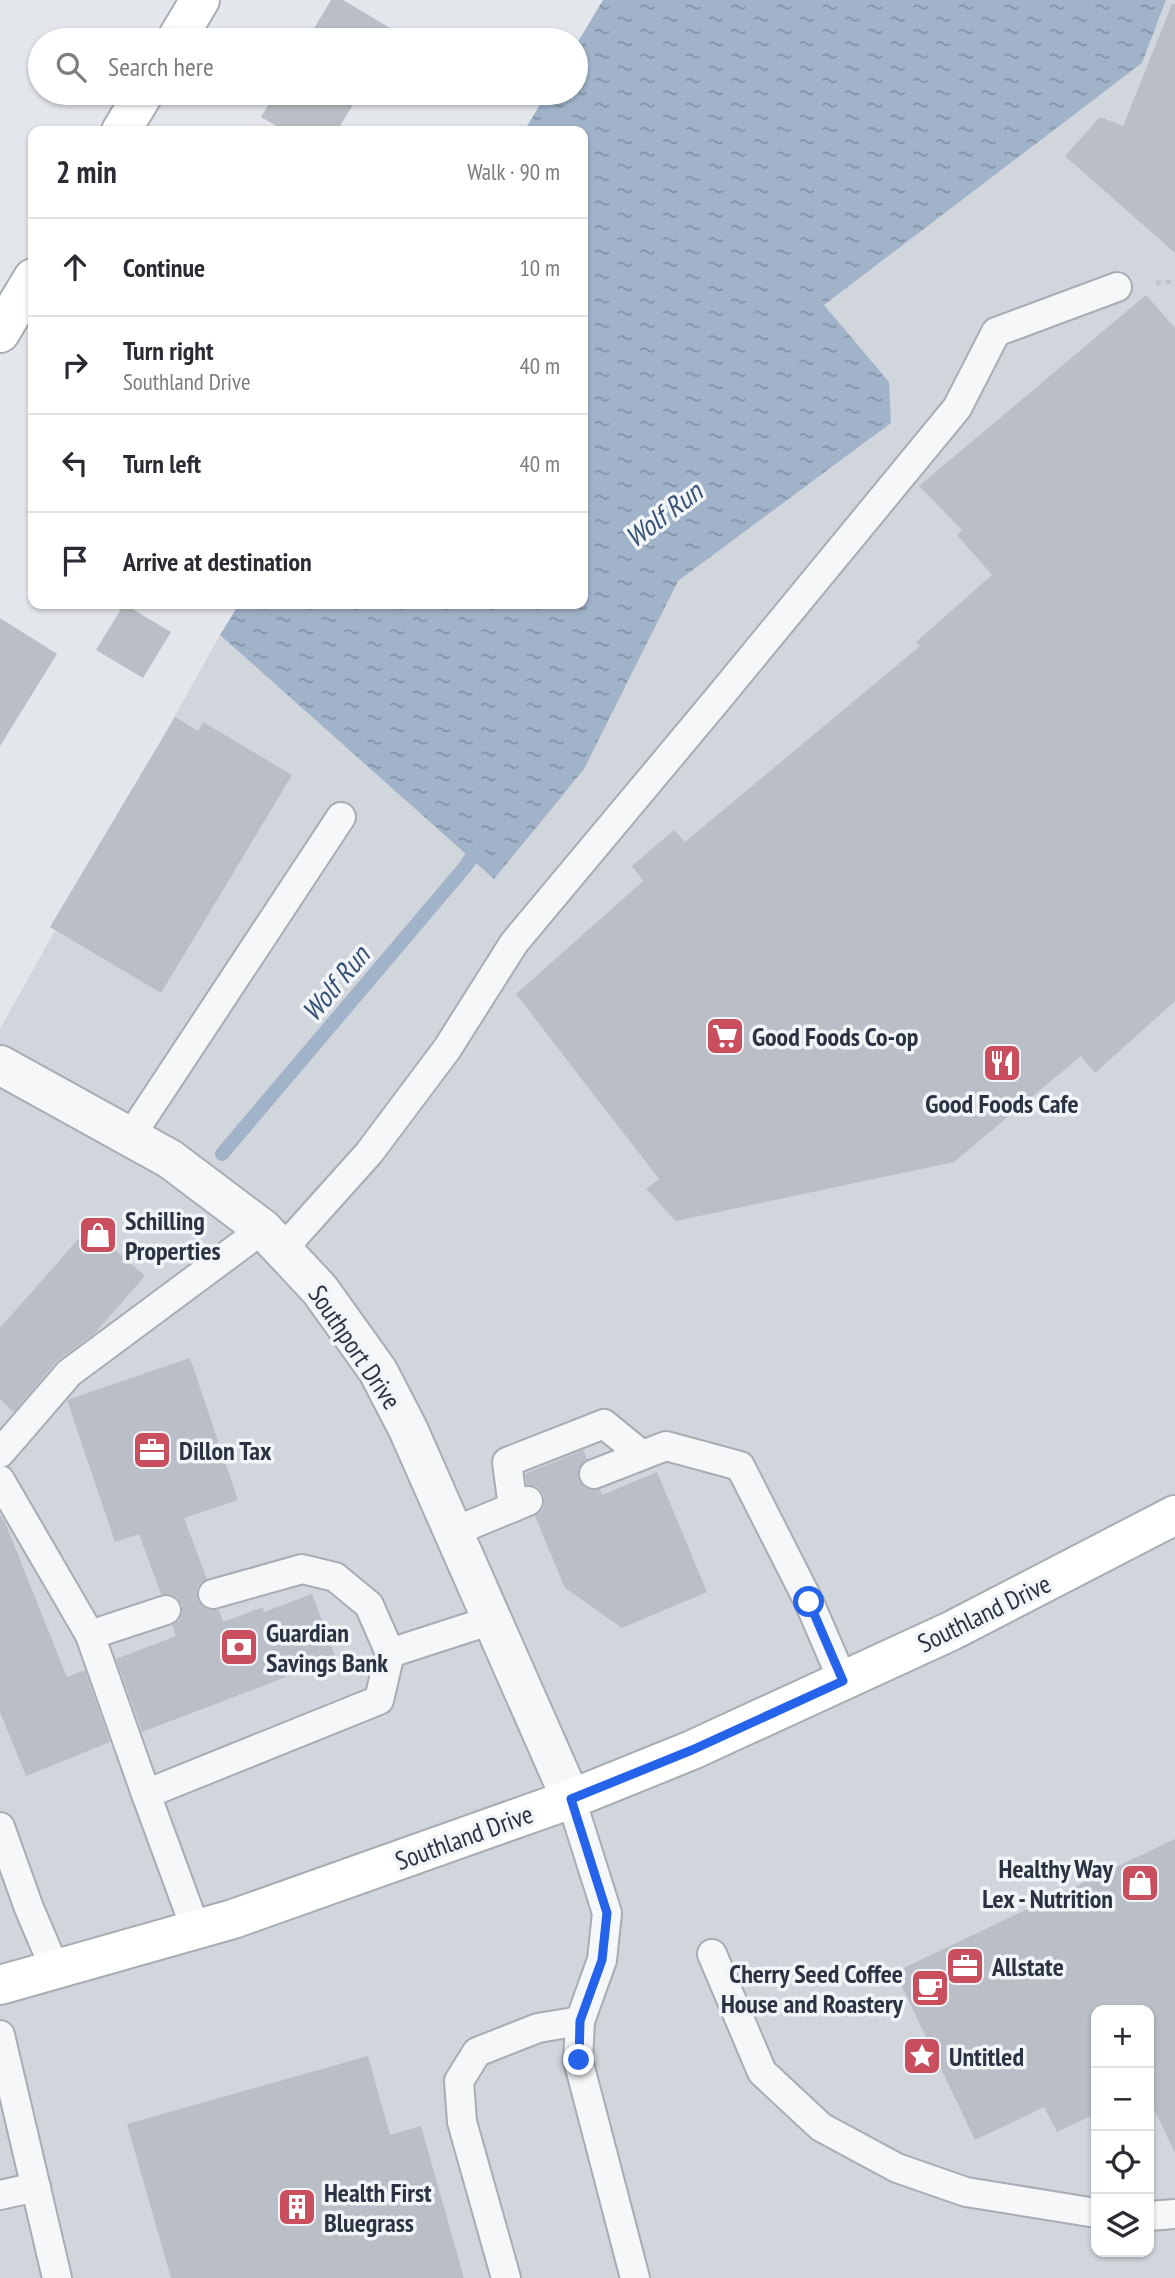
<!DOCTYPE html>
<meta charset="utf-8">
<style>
:root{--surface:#fff;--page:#f2f2f3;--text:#2b2b33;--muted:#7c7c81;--line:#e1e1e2}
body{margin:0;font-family:"PT Sans Narrow",sans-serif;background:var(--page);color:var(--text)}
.controls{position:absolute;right:21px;bottom:21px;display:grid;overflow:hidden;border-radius:14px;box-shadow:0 2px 5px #0004}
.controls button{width:63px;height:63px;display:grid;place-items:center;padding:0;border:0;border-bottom:2px solid var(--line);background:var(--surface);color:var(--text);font:35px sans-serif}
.stop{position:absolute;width:21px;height:21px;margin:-16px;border:5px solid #2563eb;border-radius:50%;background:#fff}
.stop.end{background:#2563eb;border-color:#fff;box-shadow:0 2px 7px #0008}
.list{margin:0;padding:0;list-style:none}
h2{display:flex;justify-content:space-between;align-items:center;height:91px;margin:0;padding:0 28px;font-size:30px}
h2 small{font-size:23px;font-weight:400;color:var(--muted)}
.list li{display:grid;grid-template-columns:46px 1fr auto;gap:21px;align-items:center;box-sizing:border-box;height:98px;padding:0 28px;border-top:2px solid var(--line)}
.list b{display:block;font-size:26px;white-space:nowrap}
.list p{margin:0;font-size:23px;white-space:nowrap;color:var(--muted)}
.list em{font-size:23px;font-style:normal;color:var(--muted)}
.icon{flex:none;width:38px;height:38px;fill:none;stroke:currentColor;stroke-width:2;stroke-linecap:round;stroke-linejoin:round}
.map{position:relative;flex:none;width:1175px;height:2278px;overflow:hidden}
.search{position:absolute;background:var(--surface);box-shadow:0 2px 5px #0004;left:28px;top:28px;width:560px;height:77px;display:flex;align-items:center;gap:18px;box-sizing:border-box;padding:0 24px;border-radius:38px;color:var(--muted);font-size:26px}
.panel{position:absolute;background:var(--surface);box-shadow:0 2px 5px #0004;left:28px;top:126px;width:560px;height:483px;border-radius:14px}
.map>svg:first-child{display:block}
.built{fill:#d1d5dc;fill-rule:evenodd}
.water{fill:url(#water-ripples)}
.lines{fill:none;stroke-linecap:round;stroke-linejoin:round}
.stream{stroke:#a0b3c9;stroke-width:14}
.building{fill:#babfc7}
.lane-casing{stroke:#a8adb4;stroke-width:32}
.street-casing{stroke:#a8adb4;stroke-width:42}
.secondary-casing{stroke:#a8adb4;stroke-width:42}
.path{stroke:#c0c4c9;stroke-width:4.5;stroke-dasharray:5 5;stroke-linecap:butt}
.lane{stroke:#f5f7f9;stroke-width:28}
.street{stroke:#f5f7f9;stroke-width:38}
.secondary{stroke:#fff;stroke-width:38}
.route{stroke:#2563eb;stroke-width:9}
.labels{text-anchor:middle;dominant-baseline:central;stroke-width:7;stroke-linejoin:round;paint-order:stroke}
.poi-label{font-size:26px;font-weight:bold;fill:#2b3342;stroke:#f2f5f8;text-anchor:start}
.street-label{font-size:26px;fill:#2b3342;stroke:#f2f5f8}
.water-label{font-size:28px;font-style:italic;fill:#375174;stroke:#f2f5f8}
</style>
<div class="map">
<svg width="1175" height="2278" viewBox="0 0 1175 2278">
<defs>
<pattern id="water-ripples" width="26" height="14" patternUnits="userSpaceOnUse" patternTransform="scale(1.75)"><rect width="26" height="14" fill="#a0b3c9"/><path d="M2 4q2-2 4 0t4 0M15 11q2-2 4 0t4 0" fill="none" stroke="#8392a5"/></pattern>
</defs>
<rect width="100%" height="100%" fill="#e3e6ea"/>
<path class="built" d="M1166,0H1175V2278H0V1029L220,635L493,878L584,769L678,581L891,423L888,382L824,305L1142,63ZM1096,2010H1149V2252H1096Z"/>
<polygon class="water" points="603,0 1166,0 1142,63 824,305 889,382 891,423 678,581 584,769 494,879 220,635 239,604 583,604 583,131 524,131 547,93 576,93 576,45"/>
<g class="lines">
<polyline class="stream" points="222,1154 465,867 480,845"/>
</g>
<g class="building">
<polygon points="331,0 343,0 397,32 392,40 307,40"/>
<polygon points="1172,4 1175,4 1175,253 1065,156 1100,117 1123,126"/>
<polygon points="276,93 360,93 337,131 285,131 261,117"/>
<polygon points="1146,295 1175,328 1175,1001 1095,1073 1081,1056 954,1162 676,1221 646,1189 659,1179 516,994 643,881 632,866 674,830 685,842 920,646 916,642 992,575 957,535 962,530 919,486"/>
<polygon points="124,604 171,632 143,678 96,650"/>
<polygon points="0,618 57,654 0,746"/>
<polygon points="175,717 198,731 203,722 292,775 161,993 50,927"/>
<polygon points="89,1227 145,1276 94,1334 56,1362 14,1412 0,1399 0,1328"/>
<polygon points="190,1358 238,1500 184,1518 207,1579 201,1583 197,1589 197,1599 202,1606 208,1610 219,1610 223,1622 263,1607 264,1612 312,1594 336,1658 142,1732 116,1659 176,1636 172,1625 179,1621 182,1614 182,1605 177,1597 169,1594 161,1594 139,1534 115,1542 67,1400"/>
<polygon points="583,1450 587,1459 581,1464 578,1471 579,1481 584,1487 591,1490 600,1489 602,1495 657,1472 707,1592 622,1628 565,1588 535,1516 542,1511 544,1504 544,1495 538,1487 527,1485 525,1474"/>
<polygon points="0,1515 5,1522 67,1677 85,1670 110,1742 26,1776 0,1712"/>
<polygon points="1175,1839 1175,2153 1149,2099 1149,2010 1096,2010 1096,2116 1093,2115 1057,2132 1044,2107 975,2140 895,1972"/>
<polygon points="368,2056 390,2135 421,2126 464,2278 171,2278 127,2124"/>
</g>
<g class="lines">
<defs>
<g id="lane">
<polyline points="130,1137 341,817"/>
<polyline points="282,1250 369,1153 447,1049 514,943 716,701 957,408 996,332 1117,287"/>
<polyline points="0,1453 69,1373 263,1229"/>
<polyline points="594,1474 666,1446 740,1466 809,1602 843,1681"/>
<polyline points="0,1480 90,1635"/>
<polyline points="513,1507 507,1462 604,1424 642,1455"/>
<polyline points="453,1532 528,1501"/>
<polyline points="166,1610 90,1635 146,1794 379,1700 390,1653 369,1605 335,1577 302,1569 213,1594"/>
<polyline points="390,1653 492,1620"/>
<polyline points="146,1794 196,1930"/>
<polyline points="571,1799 607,1913 602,1960 580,2021 578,2060 635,2278"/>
<polyline points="0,1827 29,1908 55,1969"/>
<polyline points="712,1954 762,2072 821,2127 897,2168 966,2192 1096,2213"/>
<polyline points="0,2035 57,2278"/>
<polyline points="0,2195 36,2187"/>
<polyline points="1149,2216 1175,2214"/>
<polyline points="506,2278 462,2122 459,2081 477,2052 538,2028 580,2021"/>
</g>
<polyline id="street" points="0,1065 170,1159 263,1229 320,1290 378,1371 408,1429 571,1799"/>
<g id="secondary">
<polyline points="176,40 200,0"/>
<polyline points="121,131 144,93"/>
<polyline points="0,333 33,278"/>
<polyline points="0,1985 233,1919 571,1799 692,1750 951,1631 1175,1515"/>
</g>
</defs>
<use href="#lane" class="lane-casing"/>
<use href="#street" class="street-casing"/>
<use href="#secondary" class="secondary-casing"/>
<polyline class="path" points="1156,283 1175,281"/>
<use href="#lane" class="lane"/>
<use href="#street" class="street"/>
<use href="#secondary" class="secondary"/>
</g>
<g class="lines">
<polyline class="route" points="579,2060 580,2021 602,1960 607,1913 571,1799 692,1750 843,1681 809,1602"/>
</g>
<defs>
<symbol id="supermarket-square" viewBox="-11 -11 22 22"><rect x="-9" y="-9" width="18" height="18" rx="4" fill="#c94e5e" stroke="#f2f5f8"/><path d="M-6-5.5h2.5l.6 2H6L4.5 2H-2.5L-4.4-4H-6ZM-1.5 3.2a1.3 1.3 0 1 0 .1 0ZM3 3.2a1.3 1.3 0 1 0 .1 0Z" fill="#fff"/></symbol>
<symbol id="restaurant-square" viewBox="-11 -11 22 22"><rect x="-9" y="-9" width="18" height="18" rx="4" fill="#c94e5e" stroke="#f2f5f8"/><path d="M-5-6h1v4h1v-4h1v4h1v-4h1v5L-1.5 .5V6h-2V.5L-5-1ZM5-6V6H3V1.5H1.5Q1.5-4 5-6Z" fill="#fff"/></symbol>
<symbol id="shop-square" viewBox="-11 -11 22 22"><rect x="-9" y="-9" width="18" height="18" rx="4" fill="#c94e5e" stroke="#f2f5f8"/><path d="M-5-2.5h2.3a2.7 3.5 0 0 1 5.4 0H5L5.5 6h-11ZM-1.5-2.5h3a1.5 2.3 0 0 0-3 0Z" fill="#fff"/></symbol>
<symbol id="office-square" viewBox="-11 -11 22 22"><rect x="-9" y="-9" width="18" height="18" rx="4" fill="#c94e5e" stroke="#f2f5f8"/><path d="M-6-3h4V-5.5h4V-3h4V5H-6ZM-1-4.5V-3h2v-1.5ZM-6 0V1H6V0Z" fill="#fff"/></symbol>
<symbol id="bank-square" viewBox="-11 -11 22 22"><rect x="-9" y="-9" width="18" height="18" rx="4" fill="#c94e5e" stroke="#f2f5f8"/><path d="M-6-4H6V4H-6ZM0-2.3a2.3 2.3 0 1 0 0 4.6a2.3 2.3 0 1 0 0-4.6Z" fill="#fff"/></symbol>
<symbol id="cafe-square" viewBox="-11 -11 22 22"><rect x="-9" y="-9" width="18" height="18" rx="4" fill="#c94e5e" stroke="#f2f5f8"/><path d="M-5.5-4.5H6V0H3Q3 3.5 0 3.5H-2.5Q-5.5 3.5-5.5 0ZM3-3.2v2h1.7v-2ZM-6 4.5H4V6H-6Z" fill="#fff"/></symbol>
<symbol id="sight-square" viewBox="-11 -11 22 22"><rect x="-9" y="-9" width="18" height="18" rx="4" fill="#c94e5e" stroke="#f2f5f8"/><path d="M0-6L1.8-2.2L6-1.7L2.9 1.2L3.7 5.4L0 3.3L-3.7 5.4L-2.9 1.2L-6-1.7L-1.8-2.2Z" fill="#fff"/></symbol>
<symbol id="building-square" viewBox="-11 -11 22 22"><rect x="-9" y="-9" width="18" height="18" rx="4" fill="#c94e5e" stroke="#f2f5f8"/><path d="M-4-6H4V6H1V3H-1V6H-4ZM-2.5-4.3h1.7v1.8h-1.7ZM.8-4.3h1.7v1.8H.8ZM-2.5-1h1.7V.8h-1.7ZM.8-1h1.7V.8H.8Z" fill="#fff"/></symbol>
</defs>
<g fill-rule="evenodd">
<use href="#supermarket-square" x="703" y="1014" width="44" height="44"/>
<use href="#restaurant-square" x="980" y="1041" width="44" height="44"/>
<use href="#shop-square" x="76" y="1213" width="44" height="44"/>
<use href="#office-square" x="130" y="1428" width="44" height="44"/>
<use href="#bank-square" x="217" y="1625" width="44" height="44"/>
<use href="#shop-square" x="1118" y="1861" width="44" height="44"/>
<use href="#office-square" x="943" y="1944" width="44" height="44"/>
<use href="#cafe-square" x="908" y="1966" width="44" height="44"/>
<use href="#sight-square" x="900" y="2034" width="44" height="44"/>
<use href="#building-square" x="275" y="2185" width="44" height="44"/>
</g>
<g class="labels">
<g class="poi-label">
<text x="752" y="1036">Good Foods Co-op</text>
<text x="1002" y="1103" text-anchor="middle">Good Foods Cafe</text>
<text x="125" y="1220">Schilling<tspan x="125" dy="30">Properties</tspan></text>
<text x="179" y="1450">Dillon Tax</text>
<text x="266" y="1632">Guardian<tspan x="266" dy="30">Savings Bank</tspan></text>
<text x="1113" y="1868" text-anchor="end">Healthy Way<tspan x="1113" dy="30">Lex - Nutrition</tspan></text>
<text x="992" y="1966">Allstate</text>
<text x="903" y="1973" text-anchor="end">Cherry Seed Coffee<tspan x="903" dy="30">House and Roastery</tspan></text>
<text x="949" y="2056">Untitled</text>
<text x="324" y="2192">Health First<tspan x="324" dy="30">Bluegrass</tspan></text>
</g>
<g class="street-label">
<text transform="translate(355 1347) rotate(56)">Southport Drive</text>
<text transform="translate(984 1613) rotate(-26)">Southland Drive</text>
<text transform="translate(464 1837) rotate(-20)">Southland Drive</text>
</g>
<g class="water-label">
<text transform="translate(663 514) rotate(-37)">Wolf Run</text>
<text transform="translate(335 983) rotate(-50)">Wolf Run</text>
</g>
</g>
</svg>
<div class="controls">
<button>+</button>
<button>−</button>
<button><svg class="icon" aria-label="locate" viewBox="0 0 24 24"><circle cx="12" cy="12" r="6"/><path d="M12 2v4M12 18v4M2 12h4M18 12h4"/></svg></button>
<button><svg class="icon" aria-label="layers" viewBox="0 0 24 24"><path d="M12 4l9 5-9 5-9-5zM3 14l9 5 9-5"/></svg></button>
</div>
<div class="stop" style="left:809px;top:1602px"></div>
<div class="stop end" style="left:579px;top:2060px"></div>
<div class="search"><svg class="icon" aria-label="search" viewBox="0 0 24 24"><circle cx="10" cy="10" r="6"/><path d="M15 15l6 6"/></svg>Search here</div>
<section class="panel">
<h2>2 min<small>Walk · 90 m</small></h2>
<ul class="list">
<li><svg class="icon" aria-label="ahead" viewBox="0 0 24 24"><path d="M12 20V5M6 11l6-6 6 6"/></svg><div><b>Continue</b></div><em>10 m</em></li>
<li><svg class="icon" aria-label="right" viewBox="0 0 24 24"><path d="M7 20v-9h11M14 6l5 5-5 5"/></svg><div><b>Turn right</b><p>Southland Drive</p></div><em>40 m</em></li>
<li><svg class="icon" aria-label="left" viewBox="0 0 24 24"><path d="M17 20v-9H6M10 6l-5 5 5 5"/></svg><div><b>Turn left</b></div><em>40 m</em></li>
<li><svg class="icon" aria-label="arrive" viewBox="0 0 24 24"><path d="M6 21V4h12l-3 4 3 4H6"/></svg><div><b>Arrive at destination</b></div></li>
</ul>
</section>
</div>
